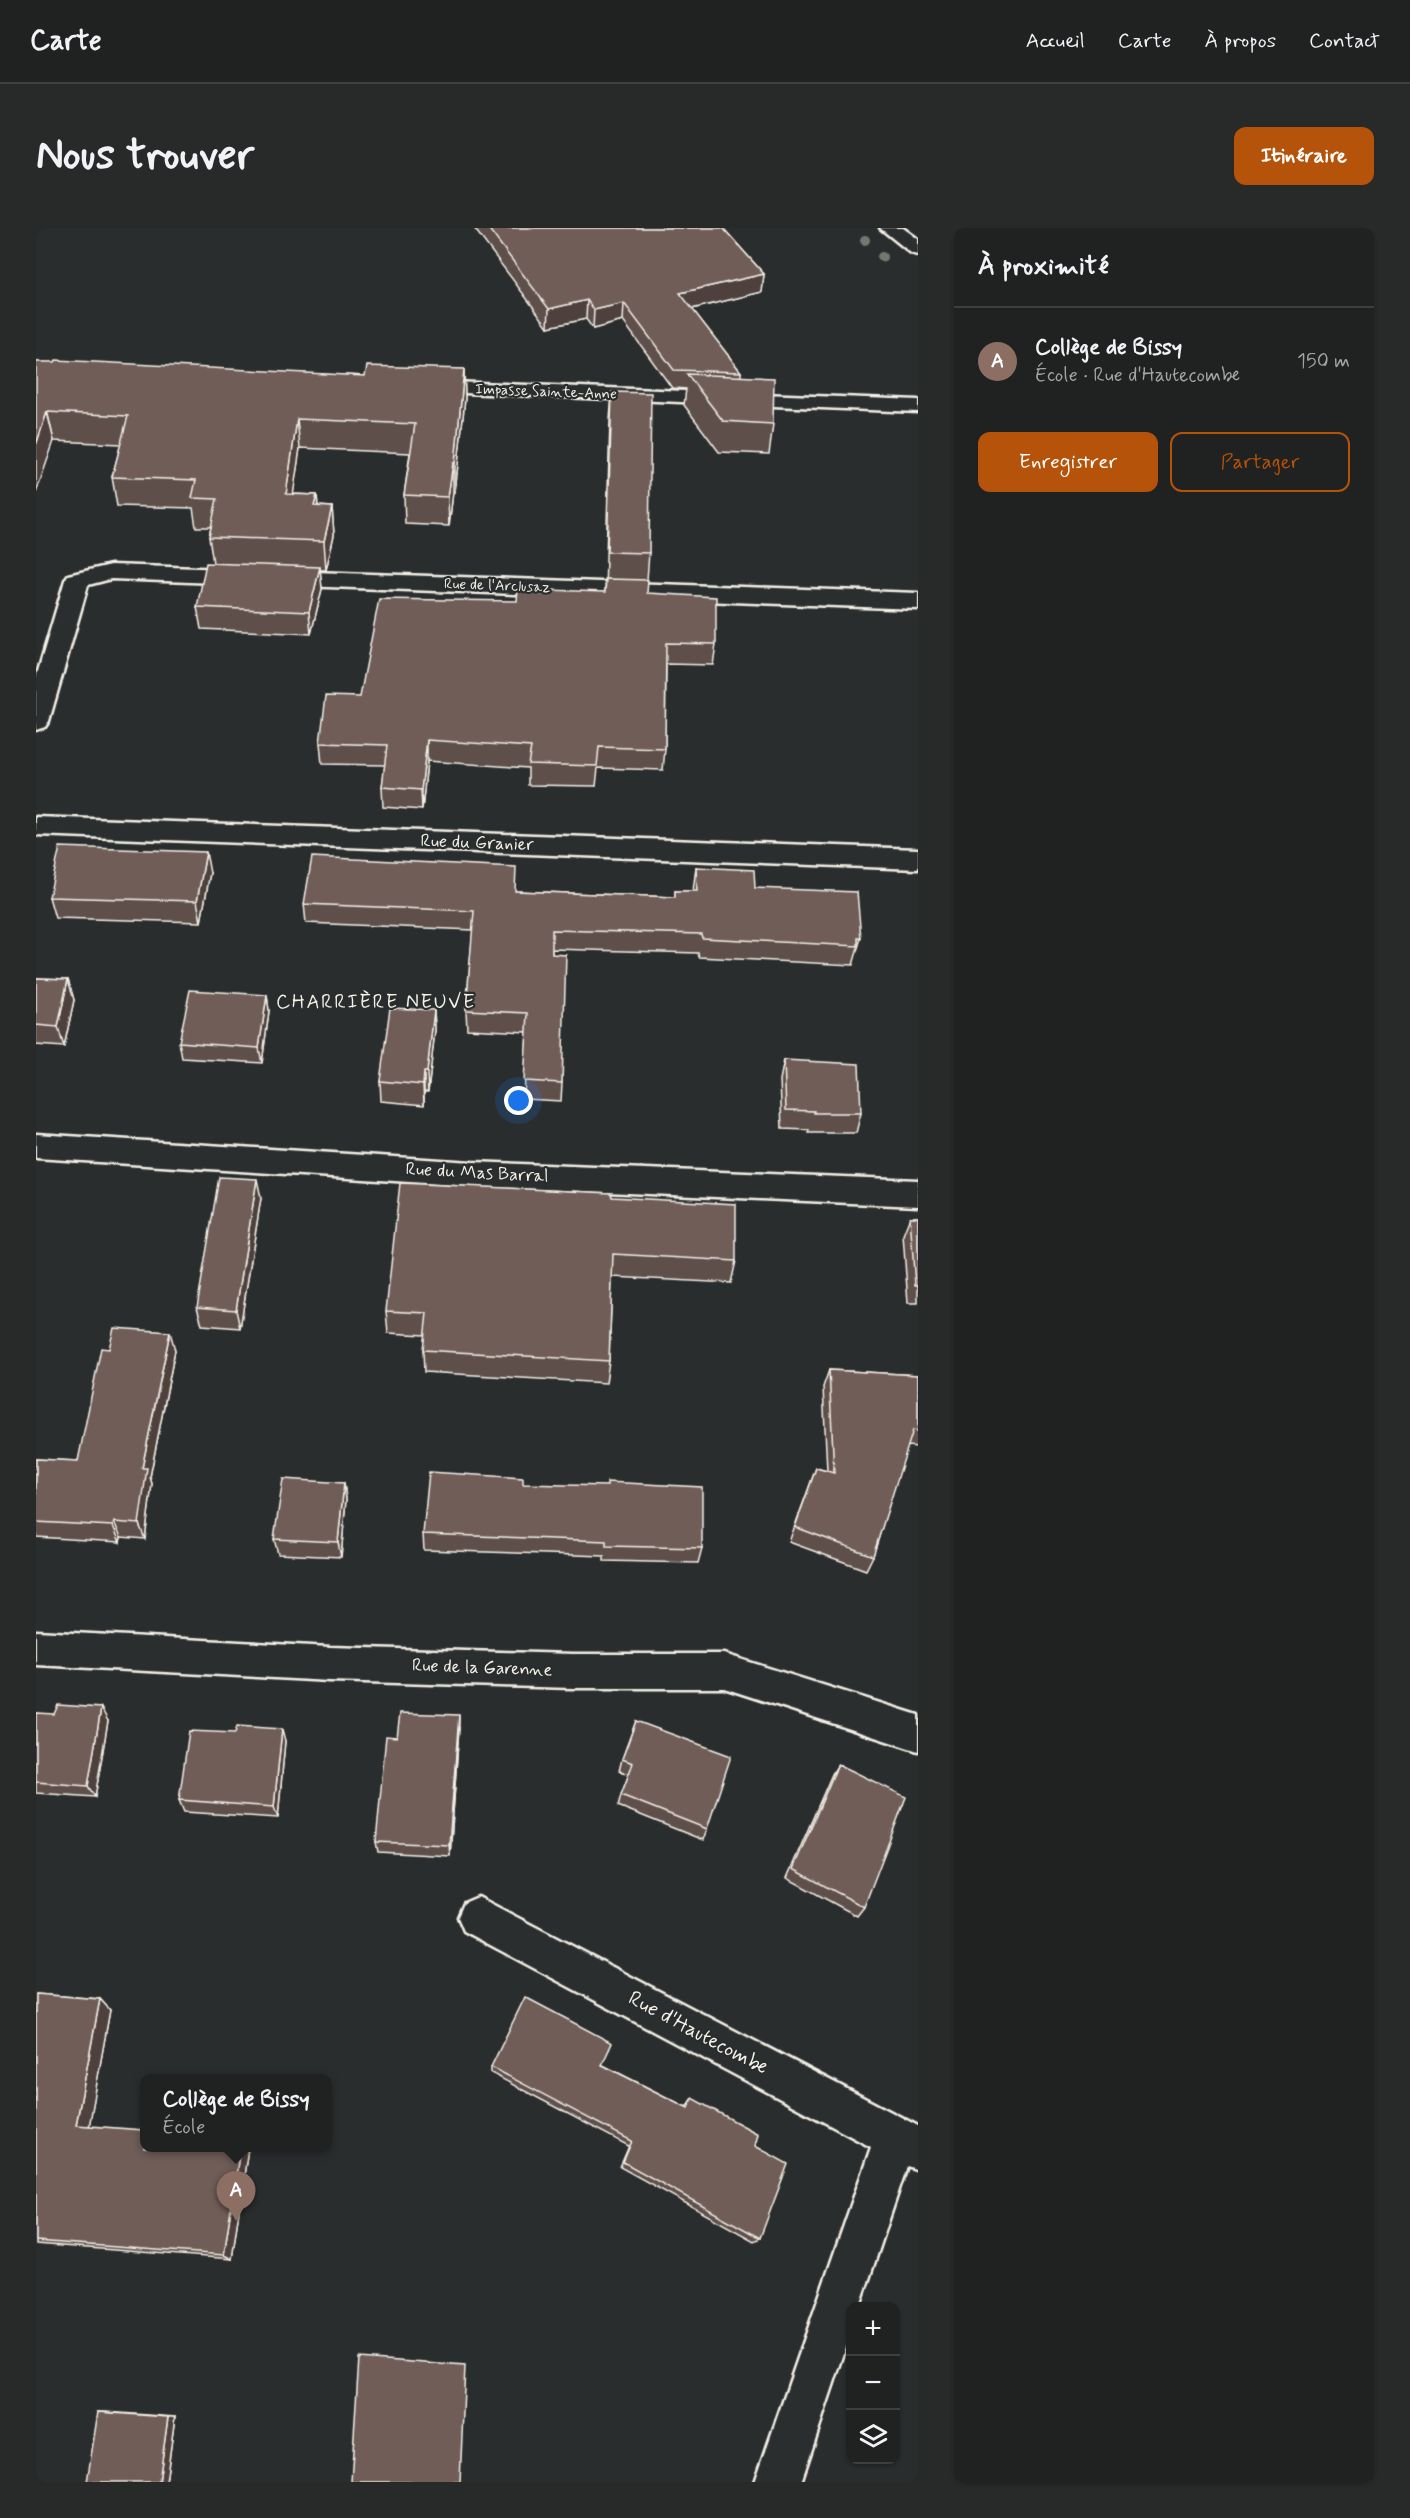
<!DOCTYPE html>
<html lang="fr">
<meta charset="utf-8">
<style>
:root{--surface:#202222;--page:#282a2a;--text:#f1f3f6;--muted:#a2a4a5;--line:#3d3f40;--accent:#b45309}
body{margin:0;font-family:Mynerve,sans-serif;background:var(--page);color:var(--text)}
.controls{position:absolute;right:18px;bottom:18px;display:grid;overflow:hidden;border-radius:12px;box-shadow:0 2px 4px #0004}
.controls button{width:54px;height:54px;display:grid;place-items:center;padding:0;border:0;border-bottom:2px solid var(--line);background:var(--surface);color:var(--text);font:30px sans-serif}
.you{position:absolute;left:483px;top:873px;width:21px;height:21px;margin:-15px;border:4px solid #fff;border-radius:50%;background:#1a73e8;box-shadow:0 0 0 9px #1a73e833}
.badge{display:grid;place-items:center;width:39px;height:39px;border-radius:50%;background:var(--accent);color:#fff;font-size:20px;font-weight:700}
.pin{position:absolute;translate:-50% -50px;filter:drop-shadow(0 2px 3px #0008)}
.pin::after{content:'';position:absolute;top:32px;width:21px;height:18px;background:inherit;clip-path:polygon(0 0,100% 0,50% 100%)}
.popup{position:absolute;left:104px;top:1846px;width:192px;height:78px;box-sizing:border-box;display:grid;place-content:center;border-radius:12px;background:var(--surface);filter:drop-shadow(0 2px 4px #0005);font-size:20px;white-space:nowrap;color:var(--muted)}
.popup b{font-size:22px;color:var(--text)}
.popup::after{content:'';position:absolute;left:50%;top:100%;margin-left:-12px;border:12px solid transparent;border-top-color:var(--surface)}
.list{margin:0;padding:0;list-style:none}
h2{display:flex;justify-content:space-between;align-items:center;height:78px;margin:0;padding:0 24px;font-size:26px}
h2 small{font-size:20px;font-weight:400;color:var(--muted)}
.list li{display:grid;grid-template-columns:39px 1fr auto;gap:18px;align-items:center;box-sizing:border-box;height:108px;padding:0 24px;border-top:2px solid var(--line)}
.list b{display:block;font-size:22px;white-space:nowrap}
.list p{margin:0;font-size:20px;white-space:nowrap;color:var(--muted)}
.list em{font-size:20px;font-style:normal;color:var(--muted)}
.actions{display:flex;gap:12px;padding:18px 24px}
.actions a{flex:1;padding:14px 0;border:2px solid var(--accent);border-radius:12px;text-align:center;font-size:21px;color:var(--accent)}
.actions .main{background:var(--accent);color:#fff}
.icon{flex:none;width:33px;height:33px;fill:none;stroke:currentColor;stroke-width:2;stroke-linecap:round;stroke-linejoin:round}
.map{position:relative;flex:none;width:882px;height:2254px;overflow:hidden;border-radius:12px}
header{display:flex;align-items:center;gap:36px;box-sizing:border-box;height:84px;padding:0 30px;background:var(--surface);border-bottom:2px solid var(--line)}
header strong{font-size:28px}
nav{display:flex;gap:33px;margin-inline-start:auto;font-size:21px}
.intro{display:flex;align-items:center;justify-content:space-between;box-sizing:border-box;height:144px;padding:0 36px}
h1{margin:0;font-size:42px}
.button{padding:15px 27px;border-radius:12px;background:var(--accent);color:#fff;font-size:21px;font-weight:700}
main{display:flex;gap:36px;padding:0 36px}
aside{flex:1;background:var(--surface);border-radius:12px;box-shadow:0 2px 4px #0004}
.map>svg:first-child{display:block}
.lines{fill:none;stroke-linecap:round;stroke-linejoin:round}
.lane-casing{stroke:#f4f1e8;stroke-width:5}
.street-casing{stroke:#f4f1e8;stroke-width:5}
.secondary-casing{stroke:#f4f1e8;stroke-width:5}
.lane{fill:#2a2d2e;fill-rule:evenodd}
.street{fill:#2a2d2e;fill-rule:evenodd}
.secondary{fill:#2a2d2e;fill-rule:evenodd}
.tree{fill:#747871}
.wall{fill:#5f504c;stroke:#f4f1e8;stroke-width:1.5}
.shaded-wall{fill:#4e413e;stroke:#f4f1e8;stroke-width:1.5}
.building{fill:#6f5d58;stroke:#f4f1e8;stroke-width:1.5}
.labels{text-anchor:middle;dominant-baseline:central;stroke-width:4.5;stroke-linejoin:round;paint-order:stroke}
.far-street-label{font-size:15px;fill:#f4f1e8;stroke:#2a2d2e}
.street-label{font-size:18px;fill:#f4f1e8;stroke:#2a2d2e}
.neighbourhood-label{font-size:20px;letter-spacing:1.5px;fill:#f4f1e8;stroke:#2a2d2e}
.near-street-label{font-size:21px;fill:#f4f1e8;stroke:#2a2d2e}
</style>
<header>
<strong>Carte</strong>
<nav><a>Accueil</a><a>Carte</a><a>À propos</a><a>Contact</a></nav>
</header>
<div class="intro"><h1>Nous trouver</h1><a class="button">Itinéraire</a></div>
<main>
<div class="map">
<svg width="882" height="2254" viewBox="0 0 882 2254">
<rect width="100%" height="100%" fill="#2a2d2e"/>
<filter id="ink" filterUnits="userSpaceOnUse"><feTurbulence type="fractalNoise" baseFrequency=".0167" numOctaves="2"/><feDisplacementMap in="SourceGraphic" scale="12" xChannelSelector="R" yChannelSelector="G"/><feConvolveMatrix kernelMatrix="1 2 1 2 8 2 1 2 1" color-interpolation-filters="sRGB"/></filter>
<g filter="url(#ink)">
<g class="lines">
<defs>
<polygon id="lane" points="389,153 882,172 882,184 382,163 380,159 382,155"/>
<g id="street">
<polygon points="75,337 882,365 882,381 75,351 52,357 13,493 9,499 0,502 0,450 29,352 32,347"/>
<polygon points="0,589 882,621 882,641 0,607"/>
<polygon points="0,906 436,934 882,952 882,978 436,958 0,930"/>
<polygon points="0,1403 294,1419 537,1426 688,1426 882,1487 882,1523 688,1460 537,1460 294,1453 0,1437"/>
<polygon points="442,1669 882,1898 882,1942 871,1938 824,2078 814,2078 814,2107 765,2254 719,2254 835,1919 428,1703 422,1689 428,1675"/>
</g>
<polygon id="secondary" points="844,0 867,0 882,11 882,27 875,25"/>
</defs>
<use href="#lane" class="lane-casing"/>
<use href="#street" class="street-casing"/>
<use href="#secondary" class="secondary-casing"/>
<use href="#lane" class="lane"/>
<use href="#street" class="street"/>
<use href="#secondary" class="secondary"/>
</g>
<g class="tree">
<circle cx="829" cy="12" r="5"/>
<circle cx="846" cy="29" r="5"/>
</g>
<g class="wall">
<polygon points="438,0 687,0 728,46 726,64 656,81 705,144 705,148 737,196 733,226 683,224 648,177 650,161 636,160 587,93 557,101 550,91 512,99"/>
<polygon points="0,134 329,148 428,141 429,170 419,264 417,264 413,298 369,296 368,267 374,225 264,220 257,266 281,267 282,278 296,279 298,307 290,342 284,342 286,361 275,406 165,401 161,379 177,335 173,309 175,299 160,299 157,280 81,278 76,249 85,216 18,213"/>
<polygon points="576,164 613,325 611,352 611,365 680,416 677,437 630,436 629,521 627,542 562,540 560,558 492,557 492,540 391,533 386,582 347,579 346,559 349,537 286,536 284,515 324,469 481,373 569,364 574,192"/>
<polygon points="660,639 719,660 825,710 817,737 663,729 662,725 516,721 526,855 525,873 488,871 491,804 431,801 430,782 437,702 270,695 268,676 479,663 639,669 639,663 657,663"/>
<polygon points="174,645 165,694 19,690 13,669"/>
<polygon points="0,750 32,751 38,772 28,819 0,817"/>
<polygon points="231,767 233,783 226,835 146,830 143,814"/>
<polygon points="398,782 399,802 392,864 388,864 388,877 345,873 344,853"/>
<polygon points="748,832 825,885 820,905 772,905 773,902 746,901 744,852"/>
<polygon points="576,969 700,1033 695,1055 576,1049 573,1133 570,1155 388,1144 387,1122 389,1107 352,1105 350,1083"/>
<polygon points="225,970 204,1100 166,1097 161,1079"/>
<polygon points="874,989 882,989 882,1075 872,1075 867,1007"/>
<polygon points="73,1121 139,1122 114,1249 116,1256 109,1311 85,1309 84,1314 0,1309 0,1231 42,1233"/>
<polygon points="793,1142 882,1147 882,1219 871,1218 837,1328 830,1342 753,1314 780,1240 791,1243 787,1159"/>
<polygon points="308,1255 310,1271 305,1329 242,1326 238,1311"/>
<polygon points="487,1256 666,1320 662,1335 568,1333 568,1328 388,1322 387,1306"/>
<polygon points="0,1485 72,1493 59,1569 0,1565"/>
<polygon points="600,1493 671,1601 667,1612 582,1578 585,1567 593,1546 583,1543 586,1531"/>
<polygon points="423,1500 414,1628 342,1624 340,1614 361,1509"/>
<polygon points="249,1513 242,1590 148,1584 143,1572"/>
<polygon points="802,1536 828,1679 821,1688 751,1650 796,1546"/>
<polygon points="0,1766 64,1771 74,1782 53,1898 108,1920 212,1920 196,2031 0,2016"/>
<polygon points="567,1837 650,1879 656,1870 719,1918 724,2010 718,2013 584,1939 593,1918 455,1845 455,1839"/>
<polygon points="62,2184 70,2184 139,2189 130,2254"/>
</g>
<g class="shaded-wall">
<polygon points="728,46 726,64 643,84 644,65"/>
<polygon points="551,72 550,91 512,99 513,81"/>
<polygon points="588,75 587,93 557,101 558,82"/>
<polygon points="428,141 429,170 419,264 419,235"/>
<polygon points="11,184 18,213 0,265 0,217"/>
<polygon points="261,191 264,220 253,295 250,266"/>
<polygon points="417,235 417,264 413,298 412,269"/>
<polygon points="281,267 283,296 278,278"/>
<polygon points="296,279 298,307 290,342 288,313"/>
<polygon points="284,339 286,361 275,406 273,384"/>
<polygon points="391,512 391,533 386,582 385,562"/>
<polygon points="170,624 174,645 165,694 161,673"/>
<polygon points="32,751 38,772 28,819 22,799"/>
<polygon points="231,767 233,783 226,835 223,820"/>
<polygon points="398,782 399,802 392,864 391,844"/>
<polygon points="388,844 388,877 387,857"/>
<polygon points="221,951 225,970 204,1100 200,1082"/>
<polygon points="134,1104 139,1122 114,1249 116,1256 109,1311 103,1296 106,1240"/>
<polygon points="308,1255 310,1271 305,1329 302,1314"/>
<polygon points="78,1294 85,1309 84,1314 77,1298"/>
<polygon points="65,1480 72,1493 59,1569 52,1558"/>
<polygon points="423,1487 423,1500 414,1628 413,1617"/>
<polygon points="246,1501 249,1513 242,1590 238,1579"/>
<polygon points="64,1771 74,1782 52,1905 40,1897"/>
<polygon points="204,1920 212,1920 196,2031 188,2027"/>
<polygon points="132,2189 139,2189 130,2254 123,2254"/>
</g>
<g class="building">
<polygon points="452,0 687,0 728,46 644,65 705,144 638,142 588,75 558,82 551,72 513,81"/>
<polygon points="20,132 329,148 331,138 428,141 419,235 417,235 412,269 368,267 379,196 261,191 250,266 281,267 278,278 296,279 288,313 173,309 181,271 156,270 160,252 76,249 92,188 11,184 0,217 0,134 19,134"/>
<polygon points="651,146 738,150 737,196 687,193"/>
<polygon points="576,164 615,165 613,325 571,324"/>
<polygon points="170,335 284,339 273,384 161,379"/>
<polygon points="570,351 612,352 611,365 680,369 680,416 630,415 629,521 563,519 561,538 492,536 495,519 391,512 385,562 346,559 351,517 284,515 290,468 324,469 343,371 481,373 482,361 569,364"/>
<polygon points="24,619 170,624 161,673 13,669"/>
<polygon points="276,629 480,639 479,663 639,669 639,663 661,663 660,639 718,642 719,660 821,664 825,710 822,710 822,718 666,710 665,706 516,702 516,726 530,727 526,855 488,853 492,785 430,782 438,683 268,676"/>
<polygon points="0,750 32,751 22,799 0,797"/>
<polygon points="154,762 231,767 223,820 143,814"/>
<polygon points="354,780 398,782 391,844 388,844 387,857 344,853"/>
<polygon points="748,832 823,836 825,885 778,885 778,883 750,882"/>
<polygon points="183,949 221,951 200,1082 161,1079"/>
<polygon points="364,955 575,965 576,969 700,976 700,1033 577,1026 573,1133 387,1122 391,1085 350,1083"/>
<polygon points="874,989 882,989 882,1057 879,1057"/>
<polygon points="78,1100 134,1104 106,1240 111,1240 103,1296 78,1294 77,1298 0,1294 0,1231 42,1233 65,1120 73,1121"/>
<polygon points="793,1142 882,1147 882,1203 877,1202 837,1328 759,1299 780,1240 798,1245"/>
<polygon points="393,1244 487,1250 487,1256 571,1258 571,1254 666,1259 666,1320 570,1318 570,1313 387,1306"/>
<polygon points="247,1251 308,1255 302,1314 238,1311"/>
<polygon points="22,1477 65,1480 52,1558 0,1554 0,1485 18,1486"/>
<polygon points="364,1485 423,1487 413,1617 340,1614 350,1508 361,1509"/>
<polygon points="600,1493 695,1528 671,1601 585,1567 597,1535 586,1531"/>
<polygon points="201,1498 246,1501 238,1579 143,1572 153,1503 199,1505"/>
<polygon points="802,1536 870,1569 828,1679 757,1641"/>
<polygon points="0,1766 64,1771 40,1897 108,1902 108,1920 204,1920 188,2027 0,2013"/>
<polygon points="489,1769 576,1815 566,1837 652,1880 656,1870 722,1906 719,1918 752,1936 724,2010 587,1934 596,1913 455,1839"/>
<polygon points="323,2130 429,2138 424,2254 315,2254"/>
<polygon points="62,2184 132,2189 123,2254 51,2254"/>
</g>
</g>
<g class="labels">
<g class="far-street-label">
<text transform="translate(510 164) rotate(2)">Impasse Sainte-Anne</text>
<text transform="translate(461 358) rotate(2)">Rue de l'Arclusaz</text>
</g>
<g class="street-label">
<text transform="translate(441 615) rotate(2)">Rue du Granier</text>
<text transform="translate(441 945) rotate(3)">Rue du Mas Barral</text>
<text transform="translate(446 1440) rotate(2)">Rue de la Garenne</text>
</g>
<g class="neighbourhood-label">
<text x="340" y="774">CHARRIÈRE NEUVE</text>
</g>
<g class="near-street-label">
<text transform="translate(662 1805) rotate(28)">Rue d'Hautecombe</text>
</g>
</g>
</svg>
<div class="controls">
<button>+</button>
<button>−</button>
<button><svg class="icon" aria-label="layers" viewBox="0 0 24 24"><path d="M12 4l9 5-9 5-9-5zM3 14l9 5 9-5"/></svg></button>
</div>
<div class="you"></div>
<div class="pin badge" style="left:200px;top:1993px;background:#8d6e63">A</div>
<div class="popup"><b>Collège de Bissy</b>École</div>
</div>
<aside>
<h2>À proximité<small></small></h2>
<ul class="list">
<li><span class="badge" style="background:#8d6e63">A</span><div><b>Collège de Bissy</b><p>École · Rue d'Hautecombe</p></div><em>150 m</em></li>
</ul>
<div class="actions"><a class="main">Enregistrer</a><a>Partager</a></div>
</aside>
</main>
